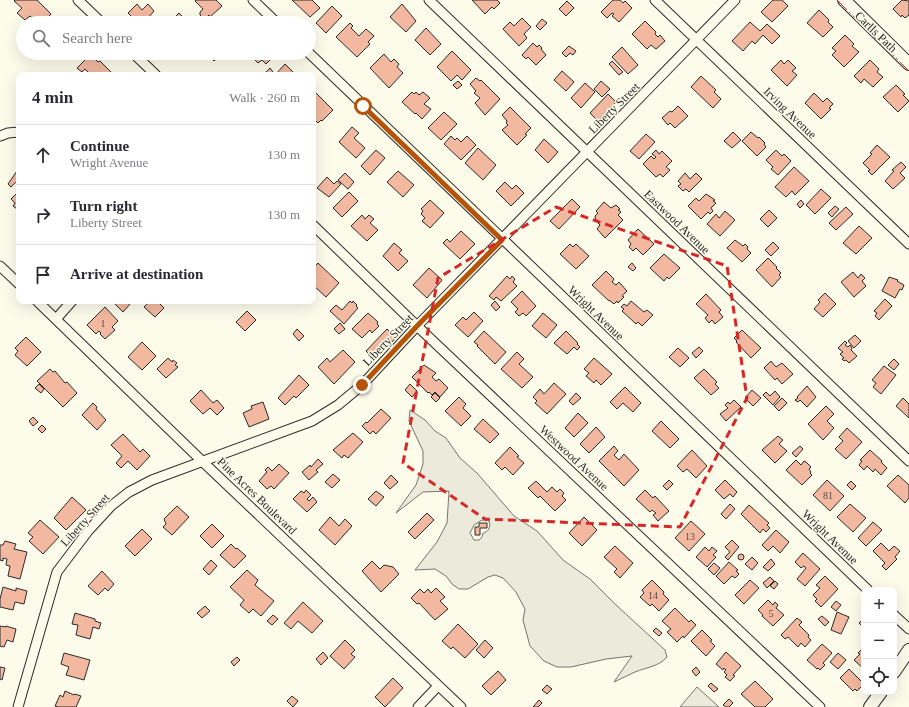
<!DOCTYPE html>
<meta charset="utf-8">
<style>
:root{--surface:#fff;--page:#f2f2f3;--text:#2b2b33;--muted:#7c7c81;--line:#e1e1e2}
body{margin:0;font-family:Georgia,serif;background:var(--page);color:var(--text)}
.controls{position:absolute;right:12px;bottom:12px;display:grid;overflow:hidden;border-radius:8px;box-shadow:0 4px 16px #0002}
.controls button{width:36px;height:36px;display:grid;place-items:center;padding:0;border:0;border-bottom:1px solid var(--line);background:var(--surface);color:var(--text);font:20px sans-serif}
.stop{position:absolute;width:12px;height:12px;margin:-9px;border:3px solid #b45309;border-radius:50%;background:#fff}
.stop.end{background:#b45309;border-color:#fff;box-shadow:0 1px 4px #0008}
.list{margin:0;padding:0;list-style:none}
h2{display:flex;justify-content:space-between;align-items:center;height:52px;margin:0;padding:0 16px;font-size:17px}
h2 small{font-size:13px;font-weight:400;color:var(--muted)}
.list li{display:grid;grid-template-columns:26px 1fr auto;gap:12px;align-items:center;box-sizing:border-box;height:60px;padding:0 16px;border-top:1px solid var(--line)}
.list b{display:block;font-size:15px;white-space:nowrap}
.list p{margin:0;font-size:13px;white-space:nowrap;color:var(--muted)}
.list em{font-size:13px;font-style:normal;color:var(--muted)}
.icon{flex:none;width:22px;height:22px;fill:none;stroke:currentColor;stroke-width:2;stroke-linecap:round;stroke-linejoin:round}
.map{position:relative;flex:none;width:909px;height:707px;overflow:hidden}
.search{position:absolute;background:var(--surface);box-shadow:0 4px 16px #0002;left:16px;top:16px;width:300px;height:44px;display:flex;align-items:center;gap:10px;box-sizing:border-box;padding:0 14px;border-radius:22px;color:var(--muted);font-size:15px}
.panel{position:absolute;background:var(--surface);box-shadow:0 4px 16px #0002;left:16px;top:72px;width:300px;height:232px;border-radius:8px}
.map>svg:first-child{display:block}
.green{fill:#ecebdb;stroke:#74746e;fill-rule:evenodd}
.building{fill:#f2b8a0;stroke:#2b2b2b}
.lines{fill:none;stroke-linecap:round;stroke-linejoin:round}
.minor-casing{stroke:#2b2b2b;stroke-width:11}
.tertiary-casing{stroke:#2b2b2b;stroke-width:14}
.minor{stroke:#fdfbea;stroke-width:9}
.tertiary{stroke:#fdfbea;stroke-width:12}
.power{stroke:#c62828;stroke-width:1;stroke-dasharray:14 3 2 3;stroke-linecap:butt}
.route{stroke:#b45309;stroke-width:5}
.marked{fill:none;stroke:#d62828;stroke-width:3;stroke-dasharray:8 5;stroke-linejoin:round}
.labels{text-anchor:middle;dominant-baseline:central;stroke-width:3;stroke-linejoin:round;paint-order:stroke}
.number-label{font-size:10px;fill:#5d4e48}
.street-label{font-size:12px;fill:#2b2b2b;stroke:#fdfbea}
</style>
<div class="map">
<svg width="909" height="707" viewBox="0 0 909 707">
<rect width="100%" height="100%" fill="#fdfbea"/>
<g class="green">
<path d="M410,410L425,420L435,431L446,438L460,458L477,473L514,516L537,531L563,560L590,579L615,604L665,650L667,657C658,667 647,667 635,672C628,675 621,679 614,682L632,656L606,659L571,667H557L544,661L530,646L523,620L525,609L516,592L503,578L495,575L488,577L468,589H459L452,584L446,576L435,569L415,570L437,542L447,523L449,491L423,492L396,513L416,485L423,464V451L409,421ZM482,520L489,521L490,525C489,529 488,532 483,533L482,537L479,540H474L470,533L474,525Z"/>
<polygon points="697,687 719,707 680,707"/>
</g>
<g class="building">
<polygon points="15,0 37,0 51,14 43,23 36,23 30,16 25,20 17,13 22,8 14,1"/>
<polygon points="196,0 216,0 222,6 210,17 209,15 206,18 203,18 200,15 200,12 203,9 195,1"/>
<polygon points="292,0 312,0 320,8 310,17"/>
<polygon points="472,0 497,0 500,3 494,9 492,7 485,14"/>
<polygon points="613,0 620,0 623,3 625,1 632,8 619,22 612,16 614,14 612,13 607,18 601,12"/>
<polygon points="773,0 782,0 788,6 772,22 761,12"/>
<polygon points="902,0 909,1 909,15 905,18 902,15 901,17 893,9"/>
<polygon points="567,1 574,8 566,16 559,9"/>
<polygon points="137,4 142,10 148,4 154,11 149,17 153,23 138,23 128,13"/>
<polygon points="402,4 416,21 406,32 390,17"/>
<polygon points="332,6 342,16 326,33 316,23"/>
<polygon points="819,10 829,20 828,22 833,27 823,37 807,23"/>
<polygon points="179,13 185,19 181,23 173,23 171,21"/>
<polygon points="522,18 531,27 524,34 527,38 519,46 503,29 510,22 514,26"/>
<polygon points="542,19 547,23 540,30 536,26"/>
<polygon points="645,21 656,32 655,34 658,37 660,35 665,41 656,49 651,45 647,49 632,34"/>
<polygon points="750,22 760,31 767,24 780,36 772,44 763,35 755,44 752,41 743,51 732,41"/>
<polygon points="350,23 353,26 351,28 359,36 366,29 374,36 368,42 370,44 357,57 336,37"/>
<polygon points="426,28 441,44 430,55 415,40"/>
<polygon points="845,35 854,44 852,46 859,52 844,67 832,55 836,51 832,48"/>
<polygon points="533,43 537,47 539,45 542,48 541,49 546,55 536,65 528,57 526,59 522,55"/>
<polygon points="569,46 576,51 573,55 570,53 566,57 562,53"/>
<polygon points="622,47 638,65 628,74 612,57"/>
<polygon points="452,51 471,70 462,80 457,75 451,81 437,67"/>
<polygon points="92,53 96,57 95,59 98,62 100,61 111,72 108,75 91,75 85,69 82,72 77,68"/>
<polygon points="212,53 220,53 221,55 214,61 209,56"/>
<polygon points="255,53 272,53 275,55 266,64 262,60 258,63 252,57"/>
<polygon points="384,54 391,62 394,59 399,64 397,67 403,73 389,88 370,68"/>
<polygon points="781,60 784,64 788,60 796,68 792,71 797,75 787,86 771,70"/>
<polygon points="870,60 879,69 877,72 883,77 873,87 864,79 861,83 854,76"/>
<polygon points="612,61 623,72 619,75 609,64"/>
<polygon points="285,64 296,75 275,75"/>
<polygon points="270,68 273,72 270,75 267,75 265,73"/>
<polygon points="562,71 574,82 566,91 554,80"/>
<polygon points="701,76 716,90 714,92 721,99 713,108 691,87"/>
<polygon points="476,78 480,81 481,80 500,99 485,115 475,103 480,98 474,93 476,91 470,84"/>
<polygon points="458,81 462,85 457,89 453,85"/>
<polygon points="601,81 610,89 602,97 594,89"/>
<polygon points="585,83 595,92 581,108 571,98"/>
<polygon points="896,85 905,94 903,95 909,101 898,112 883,97"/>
<polygon points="412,92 414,94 416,92 419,95 423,92 430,98 424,104 431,109 422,119 416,113 415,114 402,102"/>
<polygon points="316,93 333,110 322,121 321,120 318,123 313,118 313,97"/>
<polygon points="814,93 823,102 827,98 833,104 829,108 831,109 821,119 805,103"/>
<polygon points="608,94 616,102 598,121 590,113"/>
<polygon points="678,106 688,116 675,128 670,123 668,125 662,118 670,111 672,112"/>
<polygon points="510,107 531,128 525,134 527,135 517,145 502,130 508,125 506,123 507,121 502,115"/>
<polygon points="444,112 457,124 441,140 428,128"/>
<polygon points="352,127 359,133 354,138 365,148 356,158 339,142"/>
<polygon points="733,132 741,140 732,148 724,141"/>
<polygon points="751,132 758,138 759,137 765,143 764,144 766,147 757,156 742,141"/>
<polygon points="646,134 655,142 639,159 630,151"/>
<polygon points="451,136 455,140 457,138 461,142 467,136 476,145 461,160 444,144"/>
<polygon points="544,139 558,152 548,163 535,150"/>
<polygon points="877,145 890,157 872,175 868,171 870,170 863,163 872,154 870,153"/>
<polygon points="478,148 496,165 483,180 465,163"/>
<polygon points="376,150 385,158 370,175 361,166"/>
<polygon points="656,150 659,154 662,151 672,161 666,167 670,170 663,177 660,174 656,177 643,164 651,156 654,159 656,157 652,154"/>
<polygon points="776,150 782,156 784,154 791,161 778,175 771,169 773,167 766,160"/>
<polygon points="901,162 906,167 900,173 905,178 893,189 885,181 894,171 892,170"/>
<polygon points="794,167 809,181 795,195 792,191 786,197 775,187"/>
<polygon points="17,171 19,174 19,179 11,187 8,184"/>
<polygon points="398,171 414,185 403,197 387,182"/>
<polygon points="345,173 354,182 348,189 338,180"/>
<polygon points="685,173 690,179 696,173 702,179 689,192 686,189 683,191 678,186 681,184 678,181"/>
<polygon points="327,177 334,184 337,181 341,184 329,197 317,188"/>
<polygon points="505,182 512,189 516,185 524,193 511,206 496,191"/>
<polygon points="821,189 831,198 815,214 806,205"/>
<polygon points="19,191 19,208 17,209 13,206 15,203 11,199"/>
<polygon points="349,192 358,201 342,217 333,208"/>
<polygon points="706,194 715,200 713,201 716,203 711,208 713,211 710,214 708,212 701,219 688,206 696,198 699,201"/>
<polygon points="572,199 580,207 559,229 550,221"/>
<polygon points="430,200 444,213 430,228 422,221 425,218 421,214 423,211 421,209"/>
<polygon points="801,200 804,204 800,208 797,204"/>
<polygon points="604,202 611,208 616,205 620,209 618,210 621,212 618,215 623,220 605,238 597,229 600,225 596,221 595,216 598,213 596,211"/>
<polygon points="835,206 839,209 832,217 828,213"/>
<polygon points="846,207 853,214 836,230 829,223"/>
<polygon points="769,210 777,218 768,227 760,219"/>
<polygon points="725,211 735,220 720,236 707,224 716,214 719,218"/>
<polygon points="362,215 365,219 369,215 374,219 370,223 378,230 367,241 351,226"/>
<polygon points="859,226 872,238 856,254 843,243"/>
<polygon points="638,229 654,244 643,255 636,248 633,251 629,247 631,244 628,240"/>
<polygon points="461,231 475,244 460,259 443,243 447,239 450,242"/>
<polygon points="735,240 743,246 745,244 748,247 747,249 751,253 742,262 727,248"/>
<polygon points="773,242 779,248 771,256 765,250"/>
<polygon points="394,243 402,250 399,253 408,261 398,271 383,256"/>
<polygon points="570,244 573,247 576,244 589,256 576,269 560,254"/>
<polygon points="664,254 680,268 669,279 667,277 664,281 650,268"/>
<polygon points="768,258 777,267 776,268 781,273 779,275 781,277 772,287 756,270"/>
<polygon points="318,263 339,283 326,297 313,285 313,269"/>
<polygon points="632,263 636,268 633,271 628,267"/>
<polygon points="429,268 442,280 427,298 413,285"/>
<polygon points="606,271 614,279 612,282 616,285 619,282 627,291 622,296 624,297 618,303 617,301 614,304 609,300 609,301 592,285"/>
<polygon points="853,272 858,278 861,274 865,278 862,281 866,286 854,297 841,282"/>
<polygon points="507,276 510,279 512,276 515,279 513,282 517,286 501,301 496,297 494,300 489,296"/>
<polygon points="889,277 898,280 897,281 904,285 902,290 900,289 895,298 882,291"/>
<polygon points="522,291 536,306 526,316 523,313 519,316 515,312 518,309 511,302"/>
<polygon points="825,293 836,304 823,317 814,309 820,302 818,300"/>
<polygon points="706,294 721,310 719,312 723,317 715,324 712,320 709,323 705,318 708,315 696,304"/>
<polygon points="885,299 892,306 879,320 875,316 877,313 874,311"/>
<polygon points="112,301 132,301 129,303 130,304 123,312"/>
<polygon points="150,301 157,301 164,308 155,317 144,307"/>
<polygon points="350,301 352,303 353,301 357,305 356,306 358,308 344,324 330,311 336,305 342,310"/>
<polygon points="495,301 500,307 496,311 491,305"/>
<polygon points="631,301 644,312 647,310 653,315 642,326 638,322 636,324 622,311 624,309 621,307 624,304 627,306"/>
<polygon points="105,307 118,321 112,327 115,330 105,339 100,334 101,333 99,331 96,334 87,325"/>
<polygon points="247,311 256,320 245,331 236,322"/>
<polygon points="474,312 483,321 468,337 455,325 463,317 466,320"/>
<polygon points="368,313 378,322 377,324 379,326 372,333 370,330 362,338 352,329"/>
<polygon points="543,313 557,325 546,338 532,326"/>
<polygon points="340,323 345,329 339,334 334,329"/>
<polygon points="297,329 304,336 299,341 293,334"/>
<polygon points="387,329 396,338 374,359 366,351"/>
<polygon points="742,330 761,348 751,358 736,342 737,341 734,338"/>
<polygon points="484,331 506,352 495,364 477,346 478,345 474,342"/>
<polygon points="566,331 578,343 577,344 580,347 577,350 574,347 567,354 554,343"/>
<polygon points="855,335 861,341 854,348 848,341"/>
<polygon points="26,337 41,352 27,366 15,355 18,351 15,348"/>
<polygon points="845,341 847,343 845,345 848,347 850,345 852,348 851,350 857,356 849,363 846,360 844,361 842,359 844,358 840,354 843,352 838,348"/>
<polygon points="142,342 156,356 142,370 128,357"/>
<polygon points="699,347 703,351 696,358 692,353"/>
<polygon points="678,348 689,358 680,367 669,357"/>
<polygon points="343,350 355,362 334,384 318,367 327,358 330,362"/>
<polygon points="517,352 524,359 519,364 533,377 522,388 501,369"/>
<polygon points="168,358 172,362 173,360 177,363 175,365 178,367 166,378 157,369"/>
<polygon points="594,358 612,374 601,385 596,380 594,383 586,376 589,373 584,369"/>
<polygon points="894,359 899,364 894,370 888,365"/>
<polygon points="771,361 776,367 782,363 793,374 782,384 777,378 775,380 764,368"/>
<polygon points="424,365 436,373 432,377 436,381 439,379 448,388 440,397 435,392 432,395 429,392 428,393 412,377"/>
<polygon points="884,366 896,375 881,394 873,387 876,383 872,380"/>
<polygon points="50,369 53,372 55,371 65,383 67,382 77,393 63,407 37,381"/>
<polygon points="704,369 717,382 715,384 719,388 711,395 694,378"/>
<polygon points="299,375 309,385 296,398 294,396 285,405 278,398"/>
<polygon points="554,383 566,394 547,414 535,403 537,401 533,397 540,389 544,394"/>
<polygon points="39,384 44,389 41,393 35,388"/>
<polygon points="410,384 417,391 412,397 405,390"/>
<polygon points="807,386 816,397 807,407 800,400 798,402 795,400 798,398 797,397"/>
<polygon points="625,387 641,403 633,412 623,403 617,409 610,402"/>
<polygon points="201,390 213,403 217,400 224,408 217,415 210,408 203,414 190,401"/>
<polygon points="752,390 761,398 753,406 745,398"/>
<polygon points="775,391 780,397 773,405 763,395 766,392 770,396"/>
<polygon points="435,393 440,398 436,402 431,397"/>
<polygon points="576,393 581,398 573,405 569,401"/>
<polygon points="459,397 466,404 463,408 471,416 461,426 445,411"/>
<polygon points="782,398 787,403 779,411 774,406"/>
<polygon points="903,398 909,404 909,418 896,406"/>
<polygon points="734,400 741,407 726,421 720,414 728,408 725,405 728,402 730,404"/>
<polygon points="263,402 269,419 249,427 243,413 252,409 251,406"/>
<polygon points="93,403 97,407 96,409 106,420 97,430 82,415"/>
<polygon points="826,406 834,414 827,421 834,428 823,440 808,424"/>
<polygon points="381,409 391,418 376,434 373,431 370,434 362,426 366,422 367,423"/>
<polygon points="578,413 588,423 574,437 565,428"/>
<polygon points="33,417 38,422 33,426 29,421"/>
<polygon points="483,419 499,434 490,443 474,429"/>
<polygon points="661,421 679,439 670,448 652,431"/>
<polygon points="42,425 46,429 42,433 38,429"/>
<polygon points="596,427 605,437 589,453 580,444"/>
<polygon points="847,428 862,442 846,459 835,449 843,441 839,437"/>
<polygon points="353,433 363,442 348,458 344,455 342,458 333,450"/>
<polygon points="123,434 140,452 143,449 150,456 137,470 128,461 121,468 116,463 122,456 111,445"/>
<polygon points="778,436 783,440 779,444 787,451 775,463 762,450"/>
<polygon points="614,446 618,451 614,455 619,460 624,454 639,470 624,486 599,461"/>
<polygon points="800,446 803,449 796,457 792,453"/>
<polygon points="510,447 519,456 517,457 524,463 513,475 505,467 502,470 495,463"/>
<polygon points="692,450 707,466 696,478 687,469 683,472 677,466"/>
<polygon points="870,450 882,461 881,462 887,468 881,475 875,469 873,472 867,466 864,470 859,465 862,461 860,460"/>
<polygon points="318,459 323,464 316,470 318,472 309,480 302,472 310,465 311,467"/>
<polygon points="796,460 801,465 804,461 806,462 811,467 809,469 811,472 810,473 812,475 802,485 786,470"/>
<polygon points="279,464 289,473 274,489 271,486 267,489 259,481 267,472 265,470 268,467 272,471"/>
<polygon points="333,474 340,480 332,488 325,482"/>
<polygon points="391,475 398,482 390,489 384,483"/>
<polygon points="898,475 909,485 909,498 905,503 887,486"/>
<polygon points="669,480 673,484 667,490 663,486"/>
<polygon points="725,480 737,492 733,497 730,494 724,499 715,490"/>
<polygon points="827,480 844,496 830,511 813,495"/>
<polygon points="536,481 547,492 552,487 557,492 560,489 564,493 562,496 566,500 555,511 540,496 538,498 528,488"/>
<polygon points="851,481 856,486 852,490 847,485"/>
<polygon points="306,490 311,495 307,499 309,501 313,497 317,502 307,512 293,499 301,491 304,493"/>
<polygon points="645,490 653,498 655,496 669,511 658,521 653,515 656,513 652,510 650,512 636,499"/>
<polygon points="376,491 384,497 376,506 368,499"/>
<polygon points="72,497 86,510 66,530 54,518"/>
<polygon points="730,504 735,509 726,519 721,514"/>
<polygon points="850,504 866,518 853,532 837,517"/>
<polygon points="749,505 769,523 767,525 770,528 766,532 763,529 760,533 741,514"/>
<polygon points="177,506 189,517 172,535 163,527 166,524 164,519"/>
<polygon points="427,513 434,520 415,539 408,532"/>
<polygon points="330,517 339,526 345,519 352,526 335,545 319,530"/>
<polygon points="584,517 597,530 582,546 569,533"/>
<polygon points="40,520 59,537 43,554 29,541 33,537 28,533"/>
<polygon points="691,521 705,534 689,551 675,538"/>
<polygon points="873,522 882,530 866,546 858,538"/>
<polygon points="479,523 487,523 487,528 480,528 480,535 475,535 475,527 479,527"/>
<polygon points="212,524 224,536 212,548 200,536"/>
<polygon points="142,529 152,539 135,556 125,546"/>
<polygon points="776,530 789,542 780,553 773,546 768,551 762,545"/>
<polygon points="732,540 739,547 728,560 725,557 730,552 725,547"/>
<polygon points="5,541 16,544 14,549 27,552 20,579 8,576 10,566 6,565 7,559 3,558 3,561 0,560 0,545 3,545"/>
<polygon points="881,543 889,551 894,546 900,551 895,557 897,559 886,570 882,566 885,563 873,551"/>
<polygon points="231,544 236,549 237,548 246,556 234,568 220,555"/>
<polygon points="615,546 633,563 620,578 614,572 617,569 604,557"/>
<polygon points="705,547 709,551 712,547 717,551 713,555 716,557 707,567 696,557"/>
<polygon points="803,553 820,569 805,586 797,579 806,568 804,566 801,568 795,562"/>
<circle cx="741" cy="557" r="3"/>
<polygon points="752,557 758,563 752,570 745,564"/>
<polygon points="771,559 775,564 768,571 763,567"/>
<polygon points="211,560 217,566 209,575 203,569"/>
<polygon points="372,561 380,569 384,565 393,567 399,574 381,592 362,571"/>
<polygon points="729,562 738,570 736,571 739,574 735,578 732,576 724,584 716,576"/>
<polygon points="714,563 720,568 714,575 708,569"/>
<polygon points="247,570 258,580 255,585 274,601 261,616 253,609 249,613 240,605 244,600 230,587"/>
<polygon points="102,571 114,584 108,591 105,588 98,595 88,586"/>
<polygon points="825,576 838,589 821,607 815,601 817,599 813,595 820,588 816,585"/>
<polygon points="770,577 774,581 767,588 763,583"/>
<polygon points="652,580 664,592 663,594 669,600 659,611 652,604 650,606 640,597 644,593 642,590"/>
<polygon points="750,580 759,588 744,604 735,595"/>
<polygon points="775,581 778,584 774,589 770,586"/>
<polygon points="3,587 16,591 16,588 27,591 24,604 15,602 13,610 0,607 0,599"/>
<polygon points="436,588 445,597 440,601 448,609 435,620 419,603 417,604 411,598 420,589 424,593 428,589 431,593"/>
<polygon points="768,600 773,605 775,602 778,605 776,608 784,615 773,626 762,616 763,615 758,610"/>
<polygon points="836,601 841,605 836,611 831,607"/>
<polygon points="303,602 323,621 312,633 298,621 291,629 284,623"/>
<polygon points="205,606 210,611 202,618 197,613"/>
<polygon points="675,608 689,622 691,620 696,625 684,638 683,636 677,642 667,632 671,629 662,621"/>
<polygon points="837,612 849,617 841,634 831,630"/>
<polygon points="75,613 95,619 95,621 101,623 99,629 93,627 90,639 76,635 78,625 72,624"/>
<polygon points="273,615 278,619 272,625 267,621"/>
<polygon points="822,616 829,622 825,626 818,619"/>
<polygon points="797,618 802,622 799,625 809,635 808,637 811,640 805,647 801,643 798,647 788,637 785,639 781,635"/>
<polygon points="864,618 864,628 859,623"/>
<polygon points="458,624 478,644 465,658 453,647 451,649 442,641"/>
<polygon points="0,626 6,627 6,626 16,629 13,642 7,640 4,647 0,646"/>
<polygon points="656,628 662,633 659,636 653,631"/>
<polygon points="702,630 712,640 710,641 715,646 706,656 691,641"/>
<polygon points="345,640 355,650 351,654 355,657 344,669 330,656"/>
<polygon points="485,640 493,648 484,658 476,650"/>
<polygon points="822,644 832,653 823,663 825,665 820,670 818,668 817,669 807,660"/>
<polygon points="864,647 864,669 854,660 860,654 858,653"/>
<polygon points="323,652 328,658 321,665 316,659"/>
<polygon points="726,652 741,666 733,675 735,676 730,681 725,677 727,675 724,672 726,670 724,668 723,670 716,664"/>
<polygon points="64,653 90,660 84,680 66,675 69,667 61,664"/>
<polygon points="838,653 846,660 838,669 830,662"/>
<polygon points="237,657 240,660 234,666 231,662"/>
<polygon points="0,667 5,668 2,680 0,679"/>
<polygon points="696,667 700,672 696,676 692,671"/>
<polygon points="849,669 864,684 857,691 855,689 853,691 840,678"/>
<polygon points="498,671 506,680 491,695 482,686"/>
<polygon points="393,678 403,688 385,707 375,697"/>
<polygon points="755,681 773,699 765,707 755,707 741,694"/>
<polygon points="711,683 718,689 714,692 708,686"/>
<polygon points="547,685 552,689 547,694 542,690"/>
<polygon points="65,691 74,695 75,694 81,696 76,707 58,707 55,706 60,695 63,697"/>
<polygon points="292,696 298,701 293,707 287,701"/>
<polygon points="729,699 733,703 729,707 726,707 723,705"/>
<polygon points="539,700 542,703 538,707 533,707"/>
</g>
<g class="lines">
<defs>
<g id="minor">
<polyline points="78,0 102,23"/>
<polyline points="253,0 277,23"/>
<polyline points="429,0 909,461"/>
<polyline points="655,0 909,244"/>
<polyline points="133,53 156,75"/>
<polyline points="309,53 868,590"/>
<polyline points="0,136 8,133 19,132"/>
<polyline points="313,225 417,326 820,707"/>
<polyline points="0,266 19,284"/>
<polyline points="37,301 203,462 461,707"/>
<polyline points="56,319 72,301"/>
<polyline points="894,615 909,629"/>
<polyline points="18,707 57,572 88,531 111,506 129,492 152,480 312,421 338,405 362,385 417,326 735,0"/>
<polyline points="418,707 438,686"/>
</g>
<g id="tertiary">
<polyline points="844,0 909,64"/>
<polyline points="894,672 909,650"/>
<polyline points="870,707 881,692"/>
</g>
</defs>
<use href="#minor" class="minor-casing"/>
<use href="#tertiary" class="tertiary-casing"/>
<use href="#minor" class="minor"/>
<use href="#tertiary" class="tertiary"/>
<polyline class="power" points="837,0 909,71"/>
</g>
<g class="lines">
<polyline class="route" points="362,385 417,326 502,240 363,106"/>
</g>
<path class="marked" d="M556,207L727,266L747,398L680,527L485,519L403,463L438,278Z"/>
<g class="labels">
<g class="number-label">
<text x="103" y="323">1</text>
<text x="828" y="495">81</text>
<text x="690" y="536">13</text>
<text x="653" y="595">14</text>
<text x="771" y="613">5</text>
</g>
<g class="street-label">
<text transform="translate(876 32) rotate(44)">Carlls Path</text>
<text transform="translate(614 108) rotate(-45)">Liberty Street</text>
<text transform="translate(790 113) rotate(44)">Irving Avenue</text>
<text transform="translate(677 222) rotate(44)">Eastwood Avenue</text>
<text transform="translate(596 313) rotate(44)">Wright Avenue</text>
<text transform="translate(388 340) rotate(-46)">Liberty Street</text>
<text transform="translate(574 458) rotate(43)">Westwood Avenue</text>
<text transform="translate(257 496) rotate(44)">Pine Acres Boulevard</text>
<text transform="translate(85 520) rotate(-48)">Liberty Street</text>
<text transform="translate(830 537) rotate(44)">Wright Avenue</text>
</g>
</g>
</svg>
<div class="controls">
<button>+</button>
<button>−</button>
<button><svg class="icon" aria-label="locate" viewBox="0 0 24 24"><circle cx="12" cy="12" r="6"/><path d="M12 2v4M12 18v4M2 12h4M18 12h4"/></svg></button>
</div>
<div class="stop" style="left:363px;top:106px"></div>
<div class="stop end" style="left:362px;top:385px"></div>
<div class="search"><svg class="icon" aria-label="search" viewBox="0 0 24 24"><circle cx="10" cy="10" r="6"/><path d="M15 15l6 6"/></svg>Search here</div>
<section class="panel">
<h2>4 min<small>Walk · 260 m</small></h2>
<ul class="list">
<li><svg class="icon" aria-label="ahead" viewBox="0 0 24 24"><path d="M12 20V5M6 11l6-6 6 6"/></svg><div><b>Continue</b><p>Wright Avenue</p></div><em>130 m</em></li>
<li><svg class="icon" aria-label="right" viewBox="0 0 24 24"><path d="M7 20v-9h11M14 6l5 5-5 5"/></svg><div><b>Turn right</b><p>Liberty Street</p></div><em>130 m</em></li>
<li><svg class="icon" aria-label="arrive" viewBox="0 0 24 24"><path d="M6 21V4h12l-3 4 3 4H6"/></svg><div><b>Arrive at destination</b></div></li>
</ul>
</section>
</div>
